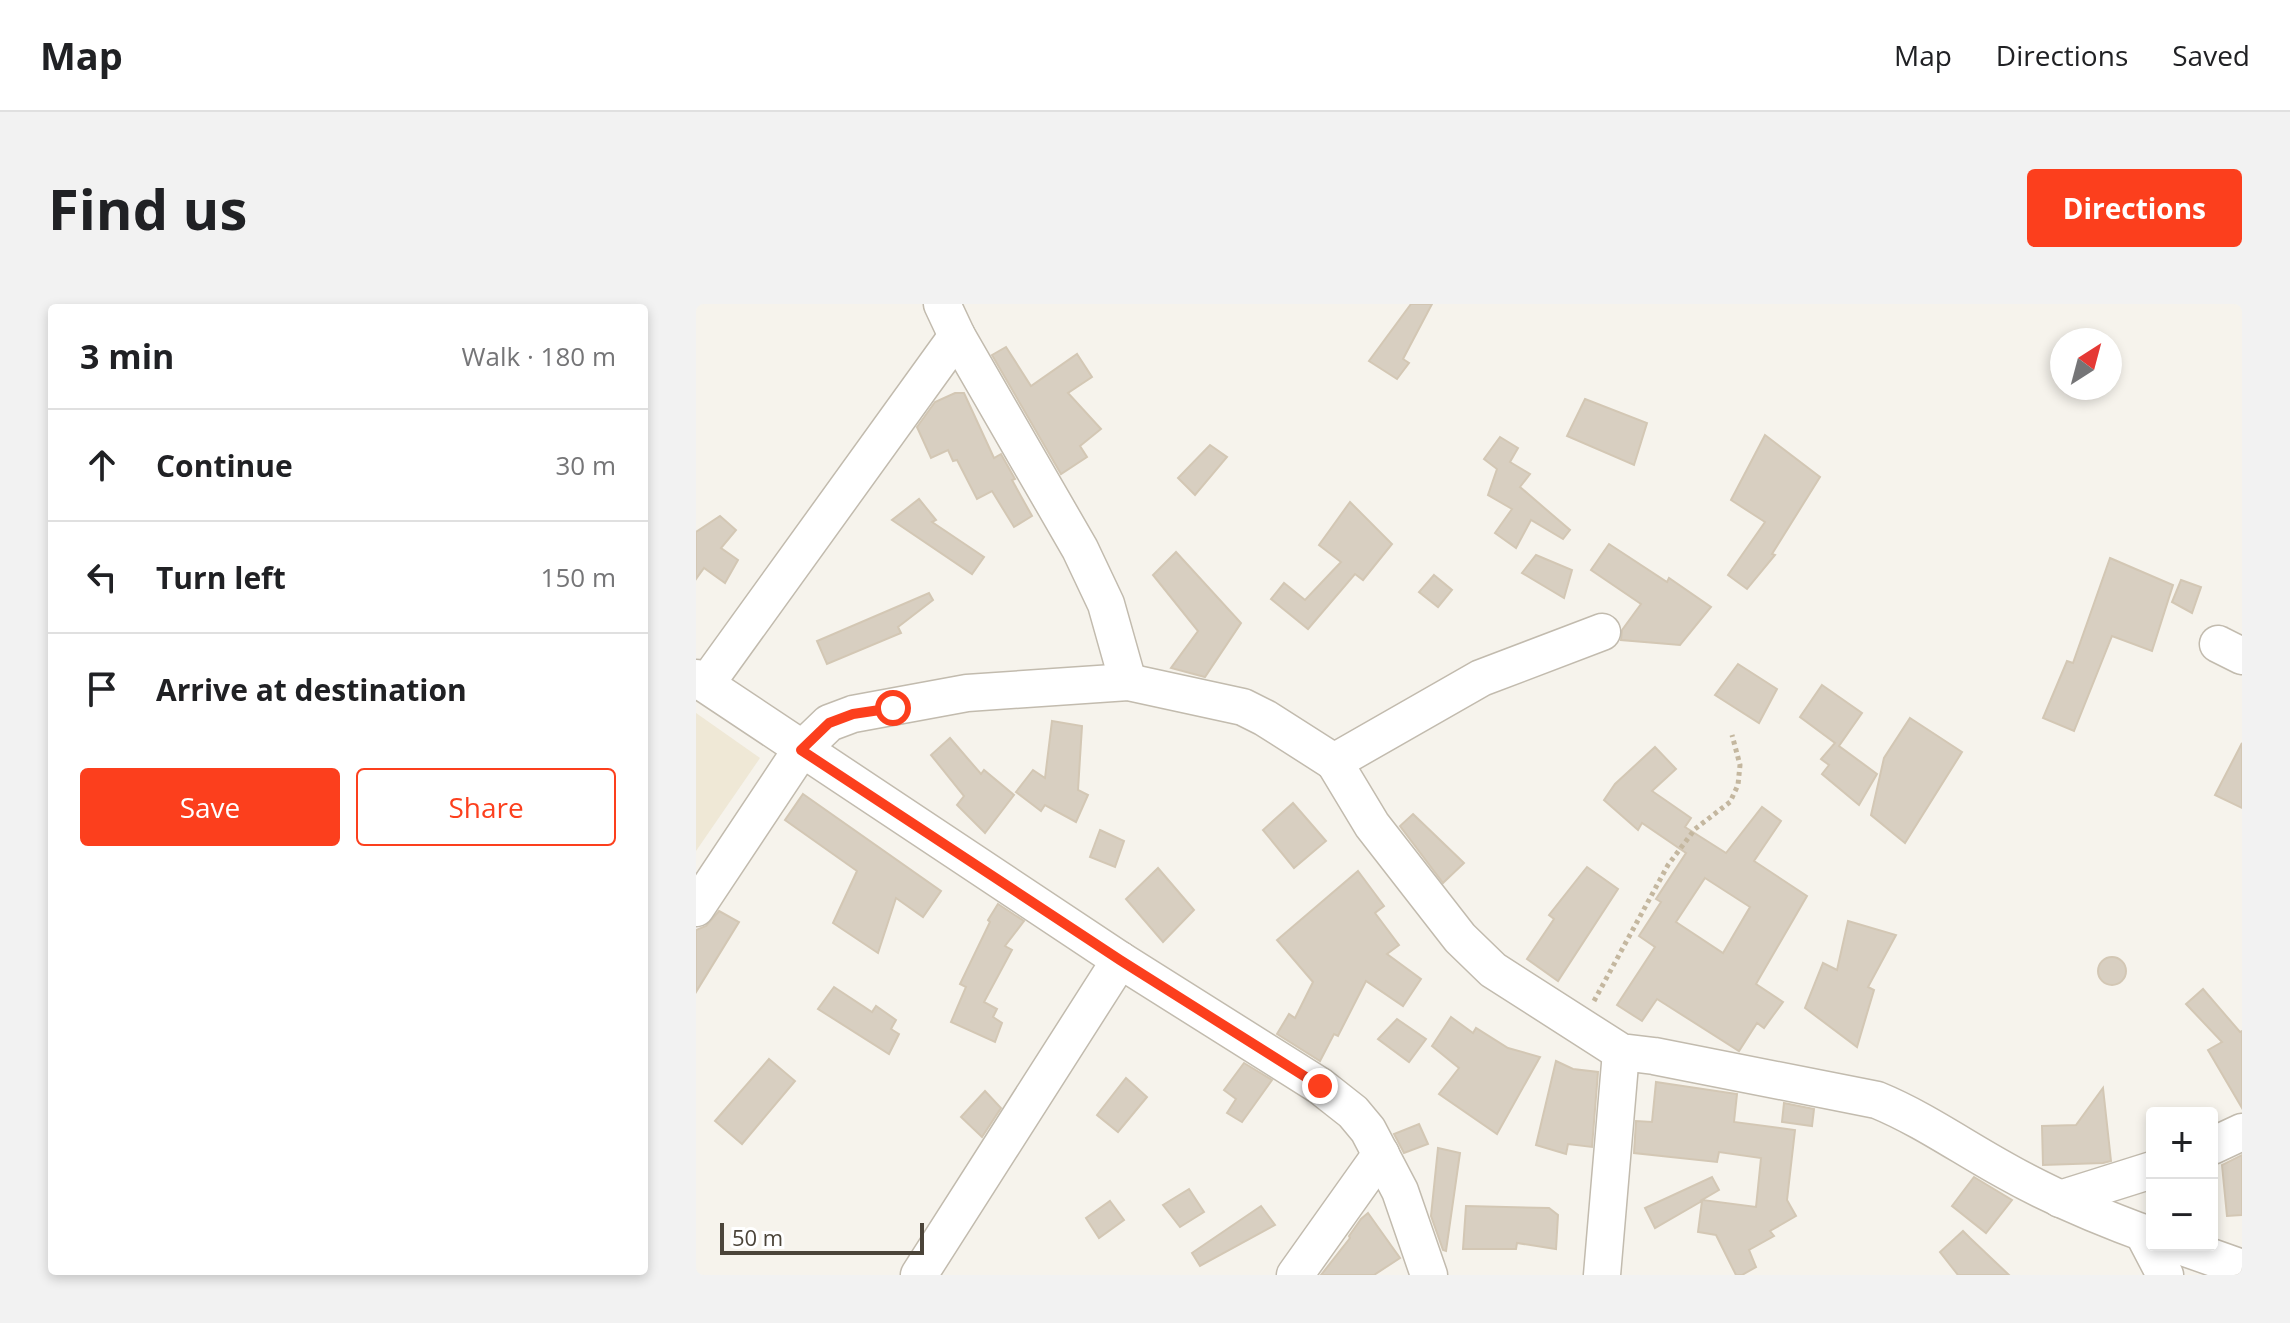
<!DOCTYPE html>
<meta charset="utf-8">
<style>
:root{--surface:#fff;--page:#f2f2f2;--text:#202124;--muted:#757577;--line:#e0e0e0;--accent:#fc3f1d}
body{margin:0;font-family:"Open Sans",sans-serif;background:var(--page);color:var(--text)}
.controls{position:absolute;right:24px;bottom:24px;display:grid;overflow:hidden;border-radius:8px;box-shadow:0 4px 12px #0003}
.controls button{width:72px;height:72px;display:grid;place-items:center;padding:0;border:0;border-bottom:2px solid var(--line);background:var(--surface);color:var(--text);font:40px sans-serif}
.compass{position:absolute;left:1354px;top:24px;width:72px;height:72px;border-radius:50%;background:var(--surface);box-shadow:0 4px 12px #0003;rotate:36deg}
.scale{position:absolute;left:24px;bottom:20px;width:204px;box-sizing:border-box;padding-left:8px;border:4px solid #4b4439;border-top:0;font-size:22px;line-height:28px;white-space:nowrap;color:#4b4439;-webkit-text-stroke:6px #fff;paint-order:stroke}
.stop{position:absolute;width:24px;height:24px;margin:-18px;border:6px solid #fc3f1d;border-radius:50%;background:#fff}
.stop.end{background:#fc3f1d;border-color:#fff;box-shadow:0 2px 8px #0008}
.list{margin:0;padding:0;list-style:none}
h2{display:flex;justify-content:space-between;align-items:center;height:104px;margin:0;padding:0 32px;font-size:34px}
h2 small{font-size:26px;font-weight:400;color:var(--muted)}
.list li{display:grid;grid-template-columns:52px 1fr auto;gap:24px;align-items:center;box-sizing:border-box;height:112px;padding:0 32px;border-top:2px solid var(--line)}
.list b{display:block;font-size:30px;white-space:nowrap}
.list em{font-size:26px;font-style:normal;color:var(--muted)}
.actions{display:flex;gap:16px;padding:24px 32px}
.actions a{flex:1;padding:18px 0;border:2px solid var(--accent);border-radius:8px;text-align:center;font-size:28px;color:var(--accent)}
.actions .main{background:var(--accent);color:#fff}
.icon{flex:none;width:44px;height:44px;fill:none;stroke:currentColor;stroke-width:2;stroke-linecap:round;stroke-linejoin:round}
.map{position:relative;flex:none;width:1546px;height:971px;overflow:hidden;border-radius:8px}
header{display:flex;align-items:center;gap:48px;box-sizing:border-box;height:112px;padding:0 40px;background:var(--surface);border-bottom:2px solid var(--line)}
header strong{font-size:38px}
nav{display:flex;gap:44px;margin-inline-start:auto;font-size:28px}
.intro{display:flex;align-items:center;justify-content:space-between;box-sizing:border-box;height:192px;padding:0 48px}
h1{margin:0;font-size:56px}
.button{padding:20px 36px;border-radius:8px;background:var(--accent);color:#fff;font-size:28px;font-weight:700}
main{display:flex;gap:48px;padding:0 48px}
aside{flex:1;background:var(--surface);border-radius:8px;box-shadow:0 4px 12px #0003}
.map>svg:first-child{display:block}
.education{fill:#efe8d6}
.building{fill:#d8cfc1;stroke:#d3c7b4;stroke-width:2;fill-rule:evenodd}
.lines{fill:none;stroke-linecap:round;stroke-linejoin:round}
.minor-casing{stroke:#c2bbae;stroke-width:39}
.path{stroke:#c4b79f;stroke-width:5;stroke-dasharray:4 4;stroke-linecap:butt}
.minor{stroke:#fff;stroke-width:36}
.route{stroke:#fc3f1d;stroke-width:10}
</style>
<header>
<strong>Map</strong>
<nav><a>Map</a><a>Directions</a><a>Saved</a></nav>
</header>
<div class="intro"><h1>Find us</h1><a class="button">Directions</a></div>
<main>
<aside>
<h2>3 min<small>Walk · 180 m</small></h2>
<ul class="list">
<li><svg class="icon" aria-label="ahead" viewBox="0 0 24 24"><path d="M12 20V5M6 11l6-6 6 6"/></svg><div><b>Continue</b></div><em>30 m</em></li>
<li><svg class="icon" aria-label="left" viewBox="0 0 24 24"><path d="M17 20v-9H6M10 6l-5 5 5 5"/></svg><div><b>Turn left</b></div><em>150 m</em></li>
<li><svg class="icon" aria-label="arrive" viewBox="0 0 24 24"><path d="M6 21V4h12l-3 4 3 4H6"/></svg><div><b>Arrive at destination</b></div></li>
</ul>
<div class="actions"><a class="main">Save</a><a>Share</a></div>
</aside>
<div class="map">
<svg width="1546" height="971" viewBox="0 0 1546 971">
<rect width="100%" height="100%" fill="#f6f3ec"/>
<polygon class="education" points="0,409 64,454 0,547"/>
<g class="building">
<polygon points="715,0 736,0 707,55 713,59 701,75 673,57"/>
<polygon points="310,43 335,82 381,50 396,73 372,89 405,125 384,142 391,153 365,170 296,51"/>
<polygon points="259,89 268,89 298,154 305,150 319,175 316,176 336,212 318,223 296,187 281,195 261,156 257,157 252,146 235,154 221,123 239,98"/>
<polygon points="889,95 951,119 938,161 871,132"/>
<polygon points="1069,131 1124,173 1076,250 1079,251 1051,285 1032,271 1069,218 1035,196"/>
<polygon points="804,133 822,144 814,158 834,170 824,183 874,226 867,235 835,216 820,244 799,229 816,205 792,191 801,165 788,155"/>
<polygon points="514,141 531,153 499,191 482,174"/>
<polygon points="223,195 240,216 236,218 288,253 276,270 196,216"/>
<polygon points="654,198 696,240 667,276 659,270 612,325 575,295 588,279 609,296 645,258 623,241"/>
<polygon points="24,212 40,226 25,244 42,256 29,279 8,264 0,275 0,228"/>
<polygon points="913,240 971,278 973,274 1015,303 984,341 925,336 926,326 945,300 895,266"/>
<polygon points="480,248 545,319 509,373 475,364 502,327 457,271"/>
<polygon points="840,251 876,266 868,294 826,269"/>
<polygon points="1414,254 1477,281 1456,347 1416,332 1378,427 1347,414 1371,357 1377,359"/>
<polygon points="738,271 756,286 742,303 723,288"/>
<polygon points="1485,276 1505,283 1496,309 1476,298"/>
<polygon points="233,289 237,296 202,323 205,329 131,360 121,337"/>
<polygon points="1042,360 1081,385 1063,419 1019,391"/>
<polygon points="1126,381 1166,409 1143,442 1181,470 1163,501 1126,470 1133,461 1125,455 1139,439 1104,413"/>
<polygon points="1214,414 1266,448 1209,539 1175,511 1188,454"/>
<polygon points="356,417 386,422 382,486 392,491 380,518 349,501 345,507 320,488 337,466 349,474"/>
<polygon points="254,434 285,470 288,466 318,491 289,529 261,501 268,492 235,451"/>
<polygon points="1546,439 1546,504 1519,491"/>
<path d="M959,443L980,465L956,487L995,514L989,523L1030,549L1066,503L1085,517L1058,557L1111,592L1060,680L1087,698L1068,724L1061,719L1043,747L961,695L946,717L921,701L959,643L943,632L965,598L960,595L990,549L946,519L942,526L908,496L919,480ZM1009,574L1054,603L1027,649L980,618Z"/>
<polygon points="107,490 245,587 227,613 200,594 182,649 137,619 161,567 89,516"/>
<polygon points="597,499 630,537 598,564 567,526"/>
<polygon points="717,510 768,559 747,579 704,522"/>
<polygon points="404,526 428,537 419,563 394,553"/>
<polygon points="891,563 922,585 862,677 831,655 858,615 853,611"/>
<polygon points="462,564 498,606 467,638 430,595"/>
<polygon points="662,567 688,602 679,609 703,641 691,650 725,675 707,702 670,677 642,732 638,730 624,757 581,730 593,710 599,714 617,678 581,636"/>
<polygon points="302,600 328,617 309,642 316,646 288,698 301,705 297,713 306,719 299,738 255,718 270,683 264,680 294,618 292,616"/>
<polygon points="23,607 43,618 0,688 0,626 10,622"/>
<polygon points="1152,617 1200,631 1172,683 1178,686 1161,743 1109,704 1127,659 1141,666"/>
<circle cx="1416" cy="667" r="14"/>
<polygon points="138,683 176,708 180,702 200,716 195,725 203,730 193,750 122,705"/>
<polygon points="1507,685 1544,728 1546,727 1546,804 1512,746 1526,738 1490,700"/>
<polygon points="755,713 777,729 780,724 812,744 844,753 801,830 743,790 763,764 736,742"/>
<polygon points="701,715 730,735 713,758 682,735"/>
<polygon points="73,755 99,777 46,840 19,817"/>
<polygon points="860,757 877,765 902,768 896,843 872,840 870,850 840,841"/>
<polygon points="548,759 576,776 546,818 531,809 540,795 528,786"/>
<polygon points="430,774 451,793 422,828 401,811"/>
<polygon points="960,778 1041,790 1038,818 1099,826 1091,896 1100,912 1074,927 1078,932 1053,946 1060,963 1046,971 1040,971 1020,931 1002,928 1006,897 959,924 949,904 1016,873 1023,886 1006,896 1060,903 1065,854 1023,848 1021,858 938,849 940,817 956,818"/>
<polygon points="1407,784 1415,857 1407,859 1347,861 1346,822 1380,821"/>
<polygon points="289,787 305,804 286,833 265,813"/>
<polygon points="1088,799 1118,805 1116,822 1086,818"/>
<polygon points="723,820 732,840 708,849 698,830"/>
<polygon points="742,844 764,849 750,947 747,946 735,912"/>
<polygon points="1546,851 1546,911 1531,912 1526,861"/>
<polygon points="1278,873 1316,896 1290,929 1256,902"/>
<polygon points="493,885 508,908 484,923 467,901"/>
<polygon points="414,897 428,916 403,934 390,914"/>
<polygon points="565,902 579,921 504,962 496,949"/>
<polygon points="770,902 853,904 862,911 860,945 821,939 820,945 767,945"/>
<polygon points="672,909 704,954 678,971 625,971 654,934 653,932 665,915"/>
<polygon points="1267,927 1274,934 1313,971 1262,971 1244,948"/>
</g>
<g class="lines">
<defs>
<g id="minor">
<polyline points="246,0 261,32 384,245 410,300 432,378"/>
<polyline points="1522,340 1546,352"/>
<polyline points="0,374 424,656 624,782 657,808 672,826 704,887 733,971"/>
<polyline points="10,380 261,32"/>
<path d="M638,458L676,521L764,634L797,666L925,748L958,752L1181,796C1227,815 1266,843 1310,867C1356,893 1406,914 1456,932"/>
<polyline points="0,604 105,446 133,419 157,410 271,389 432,378 547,403 569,414 638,458 785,374 906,328"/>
<polyline points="1516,842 1546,828"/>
<polyline points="1364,895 1456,866"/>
<polyline points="1447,929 1469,971"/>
<polyline points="1481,941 1546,964"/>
<polyline points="223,971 424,656"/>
<polyline points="599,971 685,850"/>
<polyline points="906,971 925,748"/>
</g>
</defs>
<use href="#minor" class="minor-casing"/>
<polyline class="path" points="898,697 972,561 999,525 1034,498 1042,481 1044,461 1036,431"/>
<use href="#minor" class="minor"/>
</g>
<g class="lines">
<polyline class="route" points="197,404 157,410 133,419 105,446 424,656 624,782"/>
</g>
</svg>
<div class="controls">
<button>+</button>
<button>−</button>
</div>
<svg class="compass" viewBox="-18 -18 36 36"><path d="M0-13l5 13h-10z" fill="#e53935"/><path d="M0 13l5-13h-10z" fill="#757577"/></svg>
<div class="scale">50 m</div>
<div class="stop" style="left:197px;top:404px"></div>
<div class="stop end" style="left:624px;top:782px"></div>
</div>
</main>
